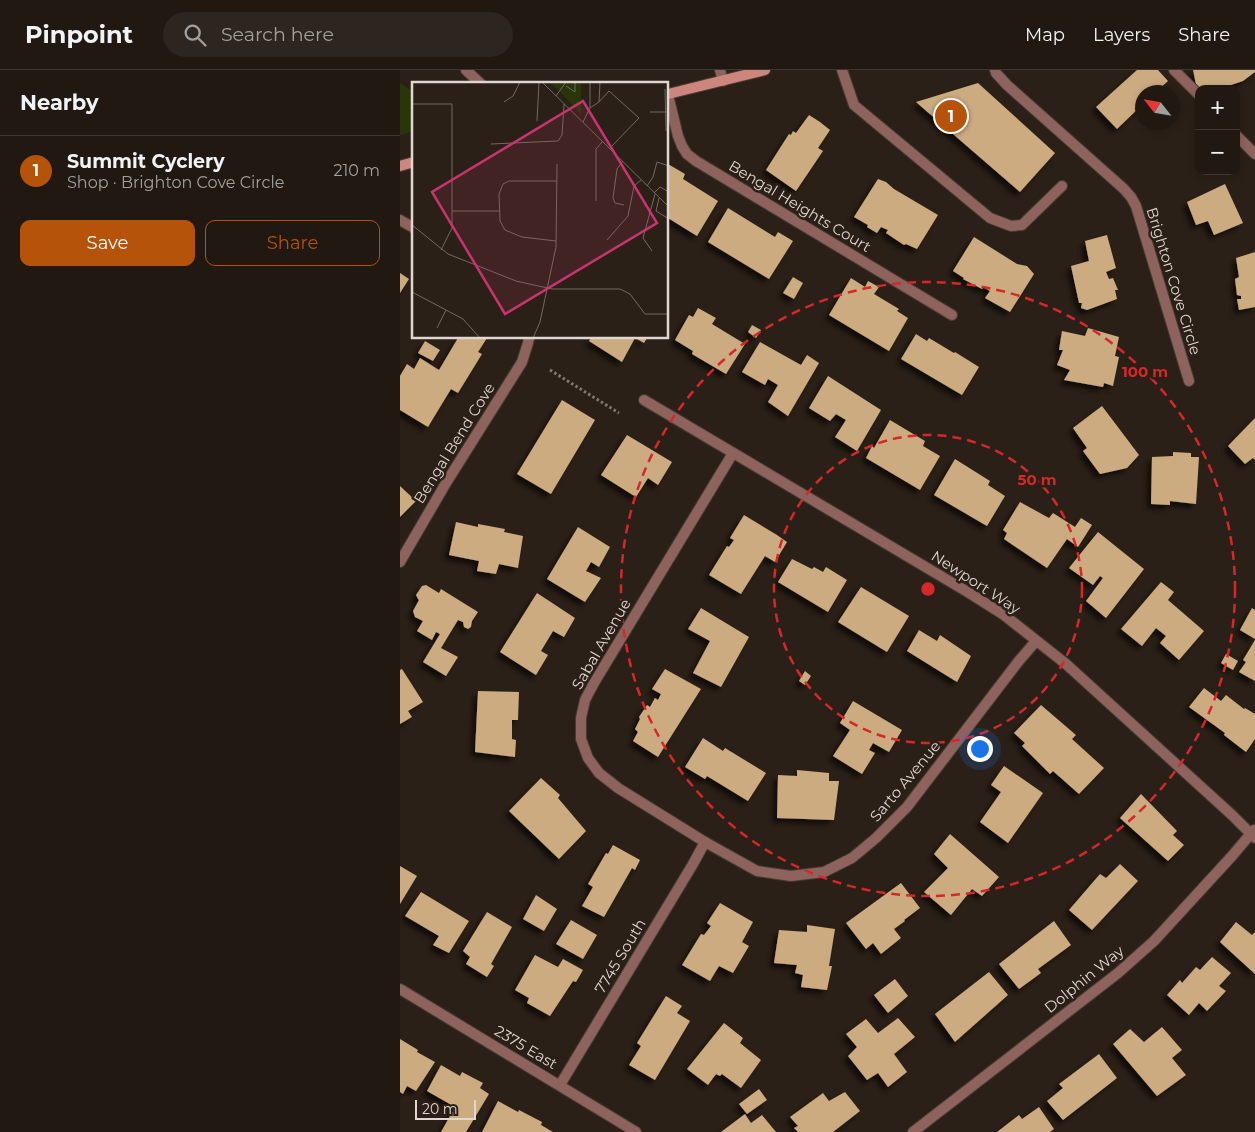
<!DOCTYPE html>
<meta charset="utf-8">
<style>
:root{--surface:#201811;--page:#2d251f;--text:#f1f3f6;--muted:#a2a09f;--line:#3d3731;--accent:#b45309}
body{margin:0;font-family:Montserrat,sans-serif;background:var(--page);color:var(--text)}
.controls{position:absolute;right:15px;top:15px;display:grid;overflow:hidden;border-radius:10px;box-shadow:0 2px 8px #0003}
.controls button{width:45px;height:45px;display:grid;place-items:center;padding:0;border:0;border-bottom:1px solid var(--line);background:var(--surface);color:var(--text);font:25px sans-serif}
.compass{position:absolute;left:735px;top:15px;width:45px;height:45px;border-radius:50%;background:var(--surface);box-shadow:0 2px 8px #0003;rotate:301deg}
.scale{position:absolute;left:15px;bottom:12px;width:61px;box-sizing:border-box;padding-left:5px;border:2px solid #dfd7d1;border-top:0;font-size:14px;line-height:18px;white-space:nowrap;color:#dfd7d1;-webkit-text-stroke:4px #2b2017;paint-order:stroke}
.you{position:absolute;left:579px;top:678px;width:18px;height:18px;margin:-12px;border:4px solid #fff;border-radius:50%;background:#1a73e8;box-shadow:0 0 0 8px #1a73e833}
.badge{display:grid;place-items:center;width:32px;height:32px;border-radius:50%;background:var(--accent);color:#fff;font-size:16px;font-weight:700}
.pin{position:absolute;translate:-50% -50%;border:2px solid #fff;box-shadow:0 1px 5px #0006}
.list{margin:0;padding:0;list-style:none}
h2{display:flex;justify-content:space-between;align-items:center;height:65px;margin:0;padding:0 20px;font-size:21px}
h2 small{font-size:16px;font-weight:400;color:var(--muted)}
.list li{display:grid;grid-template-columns:32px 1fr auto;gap:15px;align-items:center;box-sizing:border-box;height:70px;padding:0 20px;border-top:1px solid var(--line)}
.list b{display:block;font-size:19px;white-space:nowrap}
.list p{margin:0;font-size:16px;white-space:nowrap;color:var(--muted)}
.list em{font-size:16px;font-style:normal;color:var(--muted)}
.actions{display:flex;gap:10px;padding:15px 20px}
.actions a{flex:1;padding:11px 0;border:1px solid var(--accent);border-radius:10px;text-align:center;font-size:18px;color:var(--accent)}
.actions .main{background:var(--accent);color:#fff}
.icon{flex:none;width:28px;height:28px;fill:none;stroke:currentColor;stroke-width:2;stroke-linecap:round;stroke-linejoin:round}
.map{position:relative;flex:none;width:855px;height:1062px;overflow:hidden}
header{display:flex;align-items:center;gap:30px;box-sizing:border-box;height:70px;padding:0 25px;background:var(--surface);border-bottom:1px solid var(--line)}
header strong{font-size:24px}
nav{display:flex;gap:28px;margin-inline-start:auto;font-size:18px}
.search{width:350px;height:45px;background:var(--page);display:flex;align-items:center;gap:12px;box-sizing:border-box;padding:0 18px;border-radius:28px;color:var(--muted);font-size:19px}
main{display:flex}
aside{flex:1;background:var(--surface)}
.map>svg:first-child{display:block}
.green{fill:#293609}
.building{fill:#ccab81;filter:url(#shadow)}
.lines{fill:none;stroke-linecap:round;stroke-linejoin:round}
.lane-casing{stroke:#483d35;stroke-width:12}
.street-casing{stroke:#483d35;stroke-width:12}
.secondary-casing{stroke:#483d35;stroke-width:12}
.path{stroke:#827871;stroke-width:3;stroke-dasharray:2.5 2.5;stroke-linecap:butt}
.lane{stroke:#8e625d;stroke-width:10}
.street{stroke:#8e625d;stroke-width:10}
.secondary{stroke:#cc867d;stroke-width:10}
.ring{fill:none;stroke:#d62828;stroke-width:2.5;stroke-dasharray:9 6}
.labels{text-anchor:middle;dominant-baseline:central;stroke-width:5;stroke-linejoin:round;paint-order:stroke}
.street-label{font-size:15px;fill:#dfd7d1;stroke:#2b2017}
.inset-road{fill:none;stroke:#736961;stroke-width:1}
.view{fill:#c6356d;fill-opacity:0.15;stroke:#c6356d;stroke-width:2.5}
.inset-edge{fill:none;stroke:#dfd7d1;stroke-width:2.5}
.centre{fill:#d62828;stroke:#2b2017;stroke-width:2.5}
.ring-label{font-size:15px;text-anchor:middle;font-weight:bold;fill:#d62828;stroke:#2b2017;stroke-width:5;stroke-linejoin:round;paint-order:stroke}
</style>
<header>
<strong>Pinpoint</strong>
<div class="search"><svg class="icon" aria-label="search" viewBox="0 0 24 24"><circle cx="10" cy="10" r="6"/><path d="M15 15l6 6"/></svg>Search here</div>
<nav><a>Map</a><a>Layers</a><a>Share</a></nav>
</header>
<main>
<aside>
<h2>Nearby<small></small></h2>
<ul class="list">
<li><span class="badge">1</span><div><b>Summit Cyclery</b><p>Shop · Brighton Cove Circle</p></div><em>210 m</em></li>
</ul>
<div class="actions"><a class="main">Save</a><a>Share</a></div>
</aside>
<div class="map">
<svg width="855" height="1062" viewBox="0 0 855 1062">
<defs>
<filter id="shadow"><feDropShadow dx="-4.5" dy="4.5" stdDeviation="2.5" flood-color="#0009"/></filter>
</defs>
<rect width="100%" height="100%" fill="#2b2017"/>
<polygon class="green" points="0,13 14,22 14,61 0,65"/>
<g class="building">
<polygon points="737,0 758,0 768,11 756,22 742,22 742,35 717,59 696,37"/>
<polygon points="793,0 855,0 855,2 843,11 819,19 797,19"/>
<polygon points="578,13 655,83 620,122 516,32"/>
<polygon points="409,45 420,52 430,60 418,78 423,81 396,121 366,100 389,64 391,65 393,61 396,63"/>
<polygon points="268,94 285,104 283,109 318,131 297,166 268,148"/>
<polygon points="478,109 486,112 494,119 538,145 517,179 506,174 504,175 486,163 488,160 481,157 477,163 467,157 468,155 454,147"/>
<polygon points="825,114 843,153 814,165 808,151 796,155 787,132"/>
<polygon points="328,138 375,167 378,162 393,171 369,209 308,172"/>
<polygon points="707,165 716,198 706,202 709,209 713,208 718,220 715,220 717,229 687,240 681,238 682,233 679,233 671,196 689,191 685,171"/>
<polygon points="574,167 617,194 627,196 634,204 610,242 585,228 590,221 583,217 582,219 563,209 564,208 553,201"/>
<polygon points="855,182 855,237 839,240 837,229 841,229 841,226 837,225 835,209 839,207 836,188"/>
<polygon points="0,203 9,209 0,223"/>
<polygon points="393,207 403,213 394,229 383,223"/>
<polygon points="451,208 465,217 468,211 479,217 474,224 499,239 497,241 508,248 489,281 429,245"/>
<polygon points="298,238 316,248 312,254 345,274 326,304 292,284 293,281 275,270 289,245 293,247"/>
<polygon points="352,255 361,260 356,268 348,262"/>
<polygon points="688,258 719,267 715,286 719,287 713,316 704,313 703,317 664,310 670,300 657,295 663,280 659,280 662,261 685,266"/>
<polygon points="516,264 527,271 529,268 554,283 555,282 579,297 562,325 501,289"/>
<polygon points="58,268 87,268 78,282 82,284 58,323 51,319 28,357 0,340 0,306 7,294 14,299 20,288 39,300"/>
<polygon points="191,268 247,268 244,273 235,268 222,292 189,271"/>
<polygon points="25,271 40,280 33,291 18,283"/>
<polygon points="360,272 401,295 407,285 419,293 388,346 368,332 378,315 368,309 365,315 342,302"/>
<polygon points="428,306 481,340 457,381 435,367 446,350 436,344 430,351 409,338"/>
<polygon points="162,330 195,350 151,424 117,404"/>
<polygon points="702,336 739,385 727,398 700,404 683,381 687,378 673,358"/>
<polygon points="855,348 855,390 853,388 845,394 828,376"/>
<polygon points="490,350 525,371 523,376 540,386 520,420 466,388 472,376 474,378"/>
<polygon points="227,365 272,392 258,415 248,408 236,427 201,405"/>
<polygon points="773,382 791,383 791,387 799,387 796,434 770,431 770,435 751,434 752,387 773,386"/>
<polygon points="555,389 590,411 588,415 605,426 587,456 534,425"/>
<polygon points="0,416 16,431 0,447"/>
<polygon points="620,432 649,448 653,443 675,457 681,448 692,455 678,477 667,469 647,498 604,469 607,463 603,460"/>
<polygon points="344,445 377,465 387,472 375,492 365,486 341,524 309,505 327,476 329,477 334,470 330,468"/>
<polygon points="56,452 78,457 78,454 105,459 104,462 123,466 118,498 99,494 96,504 77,501 79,491 49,485"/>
<polygon points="178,457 210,477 199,497 191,492 186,501 201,508 185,532 147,509"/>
<polygon points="698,462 744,499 706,548 686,531 703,508 700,506 693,515 669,498"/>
<polygon points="392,489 412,499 414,497 423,502 426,497 447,510 428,542 378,512"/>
<polygon points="761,512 774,522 768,530 804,561 779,590 760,573 766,566 756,558 742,576 721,559"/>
<polygon points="26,515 39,523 41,519 78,542 72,551 71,557 68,559 64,557 63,552 58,550 41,578 58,587 46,606 23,592 40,564 36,562 32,570 17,561 23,551 15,547 13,541 19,530 18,529 16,525 22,516"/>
<polygon points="461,517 509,546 487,582 438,552"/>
<polygon points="137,523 175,548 164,567 153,561 141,581 148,585 136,605 100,582"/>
<polygon points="301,538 349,567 321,617 293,603 310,571 288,559"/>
<polygon points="852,538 855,540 855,569 840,560"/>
<polygon points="519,560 537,571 540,565 571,586 557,612 507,581"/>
<polygon points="855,570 855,611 839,602 846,592 843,590"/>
<polygon points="826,584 838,591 833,600 821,593"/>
<polygon points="2,599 23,632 8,641 12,647 0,654 0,600"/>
<polygon points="265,599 301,619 258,687 233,671 238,662 235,659 240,649 239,647 247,635 250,637 255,628 258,630 261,624 252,619"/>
<polygon points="405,601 411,606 405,615 399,611"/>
<polygon points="804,618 821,631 826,625 844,639 845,638 855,644 855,669 846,682 824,665 825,663 789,637"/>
<polygon points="78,621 119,622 118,650 112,650 112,669 116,670 115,687 75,682"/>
<polygon points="453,631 502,660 489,682 473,673 469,680 475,683 462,704 433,686 450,660 440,653"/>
<polygon points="641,635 676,665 672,669 704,698 679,724 653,701 650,704 622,676 625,673 614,663"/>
<polygon points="303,668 323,681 325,678 366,703 348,731 307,706 305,709 285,697"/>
<polygon points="604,696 643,723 608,773 580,752 601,722 591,715"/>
<polygon points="397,700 429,703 429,711 439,711 434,750 377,748 378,705 397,706"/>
<polygon points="141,708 160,725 158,728 186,761 159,789 109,741"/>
<polygon points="741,724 777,761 773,765 784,775 768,791 720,748"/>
<polygon points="550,764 599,807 582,826 572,819 551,845 524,822 548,798 534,784"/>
<polygon points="213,775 240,790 235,800 232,798 204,847 182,836 193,817 188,814 206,783 208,784"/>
<polygon points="720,794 738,811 692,860 669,840 700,804 706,808"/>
<polygon points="0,796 17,806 0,834"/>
<polygon points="501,813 520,838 504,850 505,851 494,859 501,868 481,884 473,873 466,879 446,853"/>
<polygon points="21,822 69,851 49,883 33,875 39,866 5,846"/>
<polygon points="136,825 157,839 144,861 123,849"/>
<polygon points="320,833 353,852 342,872 349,876 333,903 319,896 310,911 282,895 301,864 304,865 311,856 307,853"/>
<polygon points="87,842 112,857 91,894 94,896 87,907 66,894 70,887 63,881"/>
<polygon points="171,850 197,865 183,889 156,874"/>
<polygon points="654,851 671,875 638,899 641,903 619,919 599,894"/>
<polygon points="836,852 852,865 855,862 855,904 820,872"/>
<polygon points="407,855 435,859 429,896 432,896 427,920 401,917 403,905 395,903 397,895 374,893 379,860 407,862"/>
<polygon points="135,885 158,897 163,889 183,900 176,912 173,911 150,946 127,933 129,928 115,920"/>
<polygon points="812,887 831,903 819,916 826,921 807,941 799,933 789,945 767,925 780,910 782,913 796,897 800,900"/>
<polygon points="589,902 608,925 555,972 535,944"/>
<polygon points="495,909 508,926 488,943 474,925"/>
<polygon points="266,926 282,936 277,943 290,951 255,1010 229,995 241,976 237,973"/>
<polygon points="498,948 515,967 494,984 507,1002 488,1017 478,1003 467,1010 448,986 457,977 446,964 466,949 478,963"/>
<polygon points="324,953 343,968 340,973 361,990 341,1018 322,1004 320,1006 316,1004 308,1015 287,999"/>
<polygon points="762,957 782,980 772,988 786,1005 757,1026 713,974 730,959 744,972"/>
<polygon points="0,969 18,980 17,982 35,992 16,1021 7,1016 3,1024 0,1022"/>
<polygon points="699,984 717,1008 663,1050 647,1031 663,1018 659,1014"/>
<polygon points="41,995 60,1006 62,1002 83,1013 80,1018 89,1024 66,1062 41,1062 55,1037 27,1021"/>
<polygon points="359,1019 367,1030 347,1044 339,1034"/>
<polygon points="445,1022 460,1041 433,1062 398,1062 394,1058 398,1056 390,1047 423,1023 429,1031"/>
<polygon points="98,1031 118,1042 119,1040 142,1052 141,1055 153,1062 82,1062"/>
<polygon points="639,1037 654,1059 650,1062 597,1062 619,1045 622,1049"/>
<polygon points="345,1044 351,1053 362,1045 376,1062 321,1062"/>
</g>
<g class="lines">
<defs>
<g id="lane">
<polyline points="66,0 81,14"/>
<polyline points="320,0 323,11"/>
<polyline points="442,0 454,35 590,148 611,156 622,155 662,116"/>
<polyline points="774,0 799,25"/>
<polyline points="836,65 855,84"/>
</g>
<g id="street">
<polyline points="595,0 596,3 607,15 724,119 731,127 736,136 789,311"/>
<polyline points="268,25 278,66 282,76 287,84 296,91 552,245"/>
<polyline points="0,150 14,158"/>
<polyline points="244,330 566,521 604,545 666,594 832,745 855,768"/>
<polyline points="333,383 194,613 185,630 181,648 181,669 188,688 199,703 218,718 305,772 357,801 391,806 424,802 452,788 476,768 507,737 618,592 636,571"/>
<polyline points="0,492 46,413 122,292 128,273 129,268"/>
<polyline points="0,919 236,1062"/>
<polyline points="160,1015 293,794 305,772"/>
<polyline points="513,1062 718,903 754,871 832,786 854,760"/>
</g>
<g id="secondary">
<polyline points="268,24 365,0"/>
<polyline points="0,96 14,92"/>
</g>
</defs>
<use href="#lane" class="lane-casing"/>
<use href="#street" class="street-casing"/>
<use href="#secondary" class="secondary-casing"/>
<polyline class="path" points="150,300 219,343"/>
<use href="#lane" class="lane"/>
<use href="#street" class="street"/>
<use href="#secondary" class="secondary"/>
</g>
<g class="ring">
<circle cx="528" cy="519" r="154"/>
<circle cx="528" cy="519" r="307"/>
</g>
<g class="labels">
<g class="street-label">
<text transform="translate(400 136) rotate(31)">Bengal Heights Court</text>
<text transform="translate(774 211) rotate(73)">Brighton Cove Circle</text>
<text transform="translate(54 373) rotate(-58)">Bengal Bend Cove</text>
<text transform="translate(576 512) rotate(33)">Newport Way</text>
<text transform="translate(201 574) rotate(-60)">Sabal Avenue</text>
<text transform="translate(505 711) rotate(-50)">Sarto Avenue</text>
<text transform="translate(220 886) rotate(-59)">7745 South</text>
<text transform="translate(684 909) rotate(-39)">Dolphin Way</text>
<text transform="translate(126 977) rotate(31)">2375 East</text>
</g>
</g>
<g transform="translate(12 12)">
<rect width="256" height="256" fill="#2b2017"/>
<path d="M138,0H169V32L156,18Z" fill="#293609"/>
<path class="inset-road" d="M130,0L257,125M154,4L163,10V0M253,7L254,49M144,14L154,0M92,20L101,14L108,0M187,20L197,9L227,36L198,66M0,22H40V146L29,168M178,26L187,20L188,0M238,30H255M125,39L127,0M171,40L178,26V0M79,62L146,59L150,53L152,22M211,79L205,87L201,116L203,121L212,123M235,104L241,95L245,80L257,84M242,111L248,105L257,110M247,116L244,129L257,137M184,119V67L191,59M40,129H87M0,143L36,172L104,199L140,207H208L218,212L233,232H257M195,158L216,134L222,104L229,98M144,159L110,155L93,148L88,139L87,112L91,102L97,99H145M240,169L231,156L243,112M0,210L51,237L68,256M25,246L34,228M121,256L128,240L144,165L145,82"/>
<path class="view" d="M171,19L245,141L93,232L20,110Z"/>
<rect width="256" height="256" class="inset-edge"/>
</g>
<circle cx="528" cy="519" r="8" class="centre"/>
<g class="ring-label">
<text x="745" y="307">100 m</text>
<text x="637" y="415">50 m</text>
</g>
</svg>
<div class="controls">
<button>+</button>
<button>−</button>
</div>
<svg class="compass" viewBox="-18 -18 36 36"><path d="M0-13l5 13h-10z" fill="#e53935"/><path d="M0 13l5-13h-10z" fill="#a2a09f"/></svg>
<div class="scale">20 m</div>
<div class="you"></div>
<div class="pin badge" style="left:551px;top:46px">1</div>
</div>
</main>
